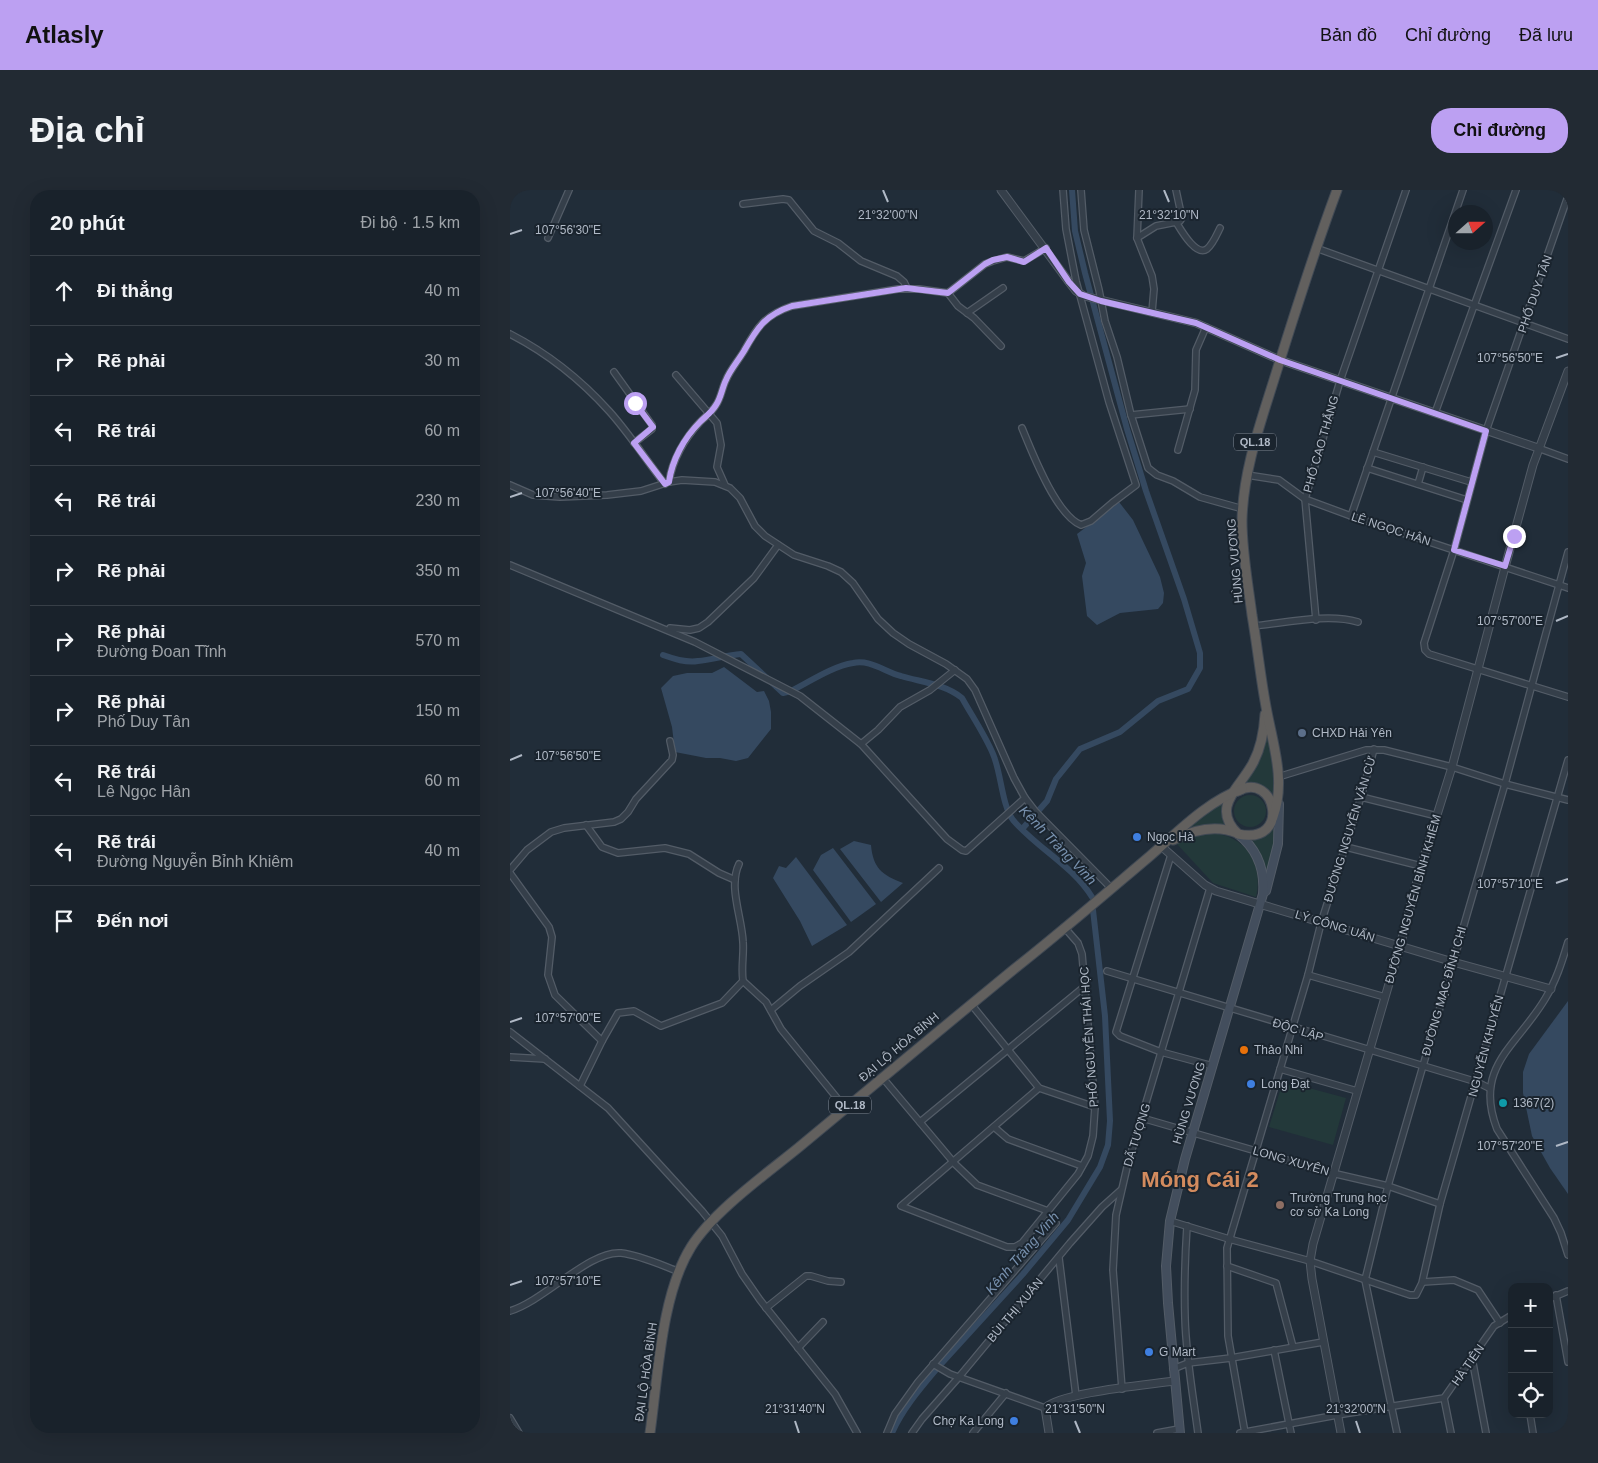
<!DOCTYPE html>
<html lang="vi">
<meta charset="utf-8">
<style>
:root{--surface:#19222b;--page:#222a33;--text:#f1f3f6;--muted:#9fa4a9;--line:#373f47;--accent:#bca0f2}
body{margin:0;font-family:Arial,sans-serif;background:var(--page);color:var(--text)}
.controls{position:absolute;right:15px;bottom:15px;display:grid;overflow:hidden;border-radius:10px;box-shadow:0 5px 20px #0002}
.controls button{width:45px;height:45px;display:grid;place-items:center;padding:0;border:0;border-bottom:1px solid var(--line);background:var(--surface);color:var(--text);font:25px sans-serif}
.compass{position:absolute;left:938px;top:15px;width:45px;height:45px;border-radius:50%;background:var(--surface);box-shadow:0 5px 20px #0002;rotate:69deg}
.stop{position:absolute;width:15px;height:15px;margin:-11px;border:4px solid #bca0f2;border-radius:50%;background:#fff}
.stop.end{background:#bca0f2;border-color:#fff;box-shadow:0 1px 5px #0008}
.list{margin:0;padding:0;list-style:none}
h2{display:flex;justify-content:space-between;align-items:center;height:65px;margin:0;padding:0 20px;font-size:21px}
h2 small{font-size:16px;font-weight:400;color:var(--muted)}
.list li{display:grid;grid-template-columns:32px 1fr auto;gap:15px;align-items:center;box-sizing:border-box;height:70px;padding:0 20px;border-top:1px solid var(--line)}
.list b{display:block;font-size:19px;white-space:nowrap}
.list p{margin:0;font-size:16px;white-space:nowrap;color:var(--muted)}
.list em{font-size:16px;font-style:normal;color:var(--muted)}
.icon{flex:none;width:28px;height:28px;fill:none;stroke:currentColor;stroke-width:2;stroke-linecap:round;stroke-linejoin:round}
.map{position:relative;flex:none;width:1058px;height:1243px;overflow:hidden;border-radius:20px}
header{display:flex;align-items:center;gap:30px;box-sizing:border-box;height:70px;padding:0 25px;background:var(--accent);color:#111}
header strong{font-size:24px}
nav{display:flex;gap:28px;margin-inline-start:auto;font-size:18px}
.intro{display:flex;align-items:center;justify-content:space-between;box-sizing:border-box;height:120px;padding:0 30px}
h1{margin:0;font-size:35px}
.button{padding:12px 22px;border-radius:20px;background:var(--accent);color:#111;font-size:18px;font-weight:700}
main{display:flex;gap:30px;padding:0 30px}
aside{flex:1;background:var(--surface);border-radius:20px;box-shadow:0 5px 20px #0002}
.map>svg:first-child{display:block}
.green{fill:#23393a}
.water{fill:#354960}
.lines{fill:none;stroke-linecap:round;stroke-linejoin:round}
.canal{stroke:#354960;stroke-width:6}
.minor-casing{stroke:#535c67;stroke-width:8}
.tertiary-casing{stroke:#535c67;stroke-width:9}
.secondary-casing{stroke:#535c67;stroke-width:10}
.trunk-casing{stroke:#404954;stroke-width:11}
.minor{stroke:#353f4a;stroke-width:5.5}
.tertiary{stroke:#353f4a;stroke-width:7}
.secondary{stroke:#434e5d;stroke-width:8}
.trunk{stroke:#62605e;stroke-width:9}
.route{stroke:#bca0f2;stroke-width:6}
.ticks{fill:none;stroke:#b0b9c6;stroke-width:2}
.service-dot{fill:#5c6f8a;stroke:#1a242e;stroke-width:2}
.shop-dot{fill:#3f7fe0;stroke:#1a242e;stroke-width:2}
.food-dot{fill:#e8710a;stroke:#1a242e;stroke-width:2}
.culture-dot{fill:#0f9aa8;stroke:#1a242e;stroke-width:2}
.education-dot{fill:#8d6e63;stroke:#1a242e;stroke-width:2}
.labels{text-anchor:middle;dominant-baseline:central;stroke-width:4;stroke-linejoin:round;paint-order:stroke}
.shield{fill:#1a242e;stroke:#838c98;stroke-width:1}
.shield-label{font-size:11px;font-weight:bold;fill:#b0b9c6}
.street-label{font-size:12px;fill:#b0b9c6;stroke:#1a242e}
.poi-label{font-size:12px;fill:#b0b9c6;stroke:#1a242e;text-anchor:start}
.water-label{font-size:14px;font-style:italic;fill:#7891ae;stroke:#1a242e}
.town-label{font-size:22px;font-weight:bold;fill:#d38b5e;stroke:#1a242e}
.ticks-label{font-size:12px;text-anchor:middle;fill:#b0b9c6;stroke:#1a242e;stroke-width:4;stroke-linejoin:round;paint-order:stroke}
</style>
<header>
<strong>Atlasly</strong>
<nav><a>Bản đồ</a><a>Chỉ đường</a><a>Đã lưu</a></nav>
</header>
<div class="intro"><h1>Địa chỉ</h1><a class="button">Chỉ đường</a></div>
<main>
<aside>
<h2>20 phút<small>Đi bộ · 1.5 km</small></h2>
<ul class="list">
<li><svg class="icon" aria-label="ahead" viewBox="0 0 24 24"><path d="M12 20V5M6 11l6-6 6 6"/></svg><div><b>Đi thẳng</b></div><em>40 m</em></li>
<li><svg class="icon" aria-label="right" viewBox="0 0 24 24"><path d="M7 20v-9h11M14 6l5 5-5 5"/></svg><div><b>Rẽ phải</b></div><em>30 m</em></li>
<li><svg class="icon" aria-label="left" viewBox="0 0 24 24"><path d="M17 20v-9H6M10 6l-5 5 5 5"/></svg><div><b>Rẽ trái</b></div><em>60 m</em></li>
<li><svg class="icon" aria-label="left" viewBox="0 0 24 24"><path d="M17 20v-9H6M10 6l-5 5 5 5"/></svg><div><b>Rẽ trái</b></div><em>230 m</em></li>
<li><svg class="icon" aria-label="right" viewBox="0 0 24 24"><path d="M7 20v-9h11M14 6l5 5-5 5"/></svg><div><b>Rẽ phải</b></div><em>350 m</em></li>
<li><svg class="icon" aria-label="right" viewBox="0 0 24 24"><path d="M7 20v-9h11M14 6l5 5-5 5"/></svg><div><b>Rẽ phải</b><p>Đường Đoan Tĩnh</p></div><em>570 m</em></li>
<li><svg class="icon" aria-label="right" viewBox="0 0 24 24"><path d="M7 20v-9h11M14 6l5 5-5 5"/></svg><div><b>Rẽ phải</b><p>Phố Duy Tân</p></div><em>150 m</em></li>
<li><svg class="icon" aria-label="left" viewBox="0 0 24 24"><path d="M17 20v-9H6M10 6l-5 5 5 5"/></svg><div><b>Rẽ trái</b><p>Lê Ngọc Hân</p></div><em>60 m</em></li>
<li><svg class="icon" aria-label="left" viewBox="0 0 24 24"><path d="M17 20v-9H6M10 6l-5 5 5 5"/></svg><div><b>Rẽ trái</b><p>Đường Nguyễn Bỉnh Khiêm</p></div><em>40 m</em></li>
<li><svg class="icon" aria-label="arrive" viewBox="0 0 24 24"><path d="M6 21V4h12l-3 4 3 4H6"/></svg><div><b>Đến nơi</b></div></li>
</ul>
</aside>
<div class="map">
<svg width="1058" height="1243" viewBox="0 0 1058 1243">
<rect width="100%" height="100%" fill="#212d39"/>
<g class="green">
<polygon points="757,544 759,545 765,605 757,599 736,593 752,564"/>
<circle cx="740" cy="621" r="16"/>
<polygon points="713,611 713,619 716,635 675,640"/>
<polygon points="764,636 763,659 758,683 753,669 741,648 756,643"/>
<path d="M699,643C735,644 754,673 746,707L703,693L667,654L677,648Z"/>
<polygon points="773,891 836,908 823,955 759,937"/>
</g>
<g class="water">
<polygon points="609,312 623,330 650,387 654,403 653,413 648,419 610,423 587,435 577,426 572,386 576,373 567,344"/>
<polygon points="214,477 247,502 254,501 259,511 261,522 261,539 238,568 226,571 210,568 196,568 165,562 162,537 151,498 163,486 177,483 202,483"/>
<path d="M344,651L361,655C363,678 372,685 393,693L371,712L330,659Z"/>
<polygon points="323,658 366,714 341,732 303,680 311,665"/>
<polygon points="286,667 337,735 302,756 290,731 263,688 269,676 276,678"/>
<polygon points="1058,811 1058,1004 1040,978 1022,946 1013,903 1013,882 1019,864"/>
</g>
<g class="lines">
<g class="canal">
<path d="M153,465C164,469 176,473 188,471C202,470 216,465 231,464L273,503L281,501C299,492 323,476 343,473C360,469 375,482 391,486C411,492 435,494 452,508C462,526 475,545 483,564C491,582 492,616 503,630C527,658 562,675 582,707"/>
<polyline points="513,638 537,611 546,589 570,559 610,542 648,511 678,499 690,478 690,463 674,409 636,301 617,239 575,83 565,41 562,0"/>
<polyline points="432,1173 513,1084 558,1030 590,977 598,955 600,931 595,826 583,720"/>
<path d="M382,1243C392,1220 409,1200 425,1181"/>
</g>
<defs>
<g id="minor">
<polyline points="571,0 574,40 589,100 595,131 607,167 621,225 638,278 647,285 663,291 690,307 733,319"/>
<polyline points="629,0 627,48 642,86 644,99 642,122"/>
<polyline points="1058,6 976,241 944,360 914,453 915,460 919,464 1058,507"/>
<polyline points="233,14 273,9 279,10 304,41 328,53 351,71 387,86 394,92 397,98"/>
<polyline points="666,32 670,31 672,28 666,0"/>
<polyline points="38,48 59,0"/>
<path d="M627,48L646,36L666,32C671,40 686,67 697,59C703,54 707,44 710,38"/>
<polyline points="806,58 1058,149"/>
<polyline points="438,103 448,116 464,128 491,156"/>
<polyline points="457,123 493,98"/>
<path d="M0,144C37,163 71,190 99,221C119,243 136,270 155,294"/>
<polyline points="104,182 142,235 142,239 124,253"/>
<polyline points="166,185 207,233 211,255 207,277 215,295"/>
<polyline points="925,223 1006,0"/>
<polyline points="621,225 680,219"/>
<path d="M512,238C522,262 546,325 571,335L581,331L602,313L626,295L599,212L566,91L556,39L553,0"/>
<polyline points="1028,258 1058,269"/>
<polyline points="668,260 685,200 686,160 696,137"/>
<polyline points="863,262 961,292"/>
<polyline points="857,278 957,310"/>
<polyline points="737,285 769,290 795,309 841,326 1058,398"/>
<path d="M159,292C162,270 175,248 190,232C195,227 202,222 206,215C211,208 212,198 216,190C220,180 228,171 234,161C247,137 255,125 282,116L388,99H409L438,103L475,74L483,71L497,67L514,71L536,58"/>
<polyline points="908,294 913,277"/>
<polyline points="0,295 23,305 50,307 97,305 131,301 159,292 172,290 205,292 220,298 230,308 245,336 255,346 284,365 318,376 331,382 343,393 368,429 383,443 399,454 436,474 457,489 465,500 504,588 515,608 525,621 601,698"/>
<polyline points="841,326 953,0"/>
<polyline points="0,375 185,452 290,506 351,554 437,649 452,660 456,661 515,608"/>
<polyline points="806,430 795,309 830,191 896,0"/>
<path d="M744,436C775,433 818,423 848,432"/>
<polyline points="160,438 180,440 189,438 198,432 244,388 268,355"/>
<polyline points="351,554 368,540 390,517 420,500 445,480"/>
<polyline points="768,587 856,560 874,560 942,577 995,594 1058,610"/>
<polyline points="851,607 927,626"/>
<polyline points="76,635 92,657 108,663 155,658 179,664 209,683 225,690"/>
<polyline points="836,657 911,676"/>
<polyline points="661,665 606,842 610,846 651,862 703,876"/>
<path d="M229,674C218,697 232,727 233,752C234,765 231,777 233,791L256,812L271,839L335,918"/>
<polyline points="0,680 17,660 41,642 54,638 104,632 111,629 118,622 126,609 162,570 163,565 160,551"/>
<polyline points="0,683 39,737 42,747 38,785 45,805 92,851"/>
<path d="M1058,752C1052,772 1046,791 1035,809C1007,856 963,877 987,939L1044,1028L1051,1043L1058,1065"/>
<polyline points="597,781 967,892 979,898"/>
<polyline points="798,785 875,807"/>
<polyline points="461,814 529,898 585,917"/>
<polyline points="261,820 290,796 339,762 429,678"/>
<polyline points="0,842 98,918 192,1021 212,1046 232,1084 250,1110 325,1204 347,1243"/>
<polyline points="0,867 35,869"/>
<polyline points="770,879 847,901"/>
<polyline points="372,887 445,974 467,995 538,1021"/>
<polyline points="70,896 92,851 108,823 124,821 151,836 212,813 233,791"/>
<polyline points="529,898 391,1016 497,1057 505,1057 512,1053 568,984 578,966 583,946 585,917 572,764 568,753 554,737"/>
<polyline points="632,928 822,983 878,996 930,1014"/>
<polyline points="410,932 575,796"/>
<polyline points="484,937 498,949 572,976"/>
<polyline points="660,1031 719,1049 800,1071 900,1105 906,1105 912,1093 930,1014 1058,570"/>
<path d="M677,1036C675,1067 674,1098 675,1128C676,1167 683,1205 688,1243"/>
<polyline points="549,1068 566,1206"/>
<polyline points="717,1076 766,1093 783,1157"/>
<polyline points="913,1092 944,1090 968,1100 990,1133"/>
<polyline points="1046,1105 1058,1172"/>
<polyline points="1039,1109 1058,1101"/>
<polyline points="256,1118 296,1086 301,1086 318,1091 331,1092"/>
<path d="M0,1121C34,1111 80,1060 111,1063C130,1065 151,1075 170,1082"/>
<polyline points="288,1158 313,1132"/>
<polyline points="764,1160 781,1243"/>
<polyline points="962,1168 976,1243"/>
<polyline points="423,1174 440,1184 535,1218"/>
<polyline points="663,1179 678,1173 721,1168 813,1152"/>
<polyline points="612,1199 603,1080 606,1025 618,973 700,698"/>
<polyline points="934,1208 941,1243"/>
<polyline points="1020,1224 1023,1243"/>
<polyline points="0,1228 9,1243"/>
<polyline points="377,1243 385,1224 408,1192 546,1033"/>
<polyline points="402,1243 412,1229 449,1187 560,1053 592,1017 611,1000"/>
<polyline points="463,1243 496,1203"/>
<polyline points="647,1243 669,1239"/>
<polyline points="730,1243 827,1225 934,1208 984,1136 1002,1125"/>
<polyline points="735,1243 718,1146 717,1058 798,785 811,733 851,607 864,559"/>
<polyline points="887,1243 855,1090 878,996 995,594 1058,362"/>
</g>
<g id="tertiary">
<polyline points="491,0 559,92 566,101 574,106 686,133 770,170 1028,258"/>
<polyline points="651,656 695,695 706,701 943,772 1041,799"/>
<path d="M539,1243L535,1218C552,1202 638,1195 664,1191"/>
<polyline points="831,1243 802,1089 800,1071 803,1054 890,756 911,676 942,577 995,377 1023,275 1058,181"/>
</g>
<g id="secondary">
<polyline points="756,701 768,654 769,614"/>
<path d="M670,1243L658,1113L656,1076L660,1031L675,969L753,704C755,680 747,659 728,644"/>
</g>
<g id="trunk">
<path d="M728,601C766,580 782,656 728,644C700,617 730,598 743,573C751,558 754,542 755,524"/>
<path d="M763,627C777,589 761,549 755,511C750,483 747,454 742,425C738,394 732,362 732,331C733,279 752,229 767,180C786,119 805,59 827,0"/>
<path d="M663,650C683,640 705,634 727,643"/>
<path d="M140,1243C148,1187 151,1105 181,1057C203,1022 256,984 288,958C360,898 431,839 503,780C550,743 595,704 640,666C668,642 696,612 732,599"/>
</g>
</defs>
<use href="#minor" class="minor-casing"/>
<use href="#tertiary" class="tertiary-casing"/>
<use href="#secondary" class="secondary-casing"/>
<use href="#trunk" class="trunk-casing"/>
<use href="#minor" class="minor"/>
<use href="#tertiary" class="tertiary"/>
<use href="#secondary" class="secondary"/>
<use href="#trunk" class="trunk"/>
</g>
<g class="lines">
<path class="route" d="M125,213L143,237L124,253L155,294L159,292C162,270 174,248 190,232C195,227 202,222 206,215C211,208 212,198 216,190C220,180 228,171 234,161C247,138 255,125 282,116L396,98L438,103L475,74L483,70L497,67L514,72L536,58L559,92L570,104L591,111L686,133L770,170L976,241L944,360L995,376L1004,346"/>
</g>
<path class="ticks" d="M373,0L378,12M654,0L659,12M0,44L12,40M1046,168L1058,164M0,307L12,303M1046,431L1058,426M0,570L12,565M1046,693L1058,689M0,832L12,828M1046,956L1058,952M0,1095L12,1091M285,1231L289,1243M565,1231L570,1243M846,1231L850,1243"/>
<circle class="service-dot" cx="792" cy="543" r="5"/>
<g class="shop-dot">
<circle cx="627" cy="647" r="5"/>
<circle cx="741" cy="894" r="5"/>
<circle cx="639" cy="1162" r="5"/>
<circle cx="504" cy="1231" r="5"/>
</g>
<circle class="food-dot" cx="734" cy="860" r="5"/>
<circle class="culture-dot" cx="993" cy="913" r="5"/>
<circle class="education-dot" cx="770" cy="1015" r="5"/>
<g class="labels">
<g class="shield">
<rect x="724" y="243.5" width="42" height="17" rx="4"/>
<rect x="319" y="906.5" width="42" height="17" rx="4"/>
</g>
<g class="shield-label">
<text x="745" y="252">QL.18</text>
<text x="340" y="915">QL.18</text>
</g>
<g class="street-label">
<text transform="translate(1025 104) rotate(-71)">PHỐ DUY TÂN</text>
<text transform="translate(811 254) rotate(-74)">PHỐ CAO THẮNG</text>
<text transform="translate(881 339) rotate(18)">LÊ NGỌC HÂN</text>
<text transform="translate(725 371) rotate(-95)">HÙNG VƯƠNG</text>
<text transform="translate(840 639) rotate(-73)">ĐƯỜNG NGUYỄN VĂN CỪ</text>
<text transform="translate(903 709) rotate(-74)">ĐƯỜNG NGUYỄN BỈNH KHIÊM</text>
<text transform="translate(825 736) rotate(17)">LÝ CÔNG UẨN</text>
<text transform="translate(934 801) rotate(-74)">ĐƯỜNG MẠC ĐĨNH CHI</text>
<text transform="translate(788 840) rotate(17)">ĐỘC LẬP</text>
<text transform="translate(579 847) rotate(-94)">PHỐ NGUYỄN THÁI HỌC</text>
<text transform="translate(976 856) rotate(-75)">NGUYỄN KHUYẾN</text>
<text transform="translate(389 857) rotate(-40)">ĐẠI LỘ HÒA BÌNH</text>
<text transform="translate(679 913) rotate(-73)">HÙNG VƯƠNG</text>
<text transform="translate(627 945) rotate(-73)">DÃ TƯỢNG</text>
<text transform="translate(781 971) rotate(16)">LONG XUYÊN</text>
<text transform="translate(505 1120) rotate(-50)">BÙI THỊ XUÂN</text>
<text transform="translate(958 1175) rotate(-55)">HÀ TIÊN</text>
<text transform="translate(136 1182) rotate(-82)">ĐẠI LỘ HÒA BÌNH</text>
</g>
<g class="poi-label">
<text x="802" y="543">CHXD Hải Yên</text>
<text x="637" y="647">Ngọc Hà</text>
<text x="744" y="860">Thảo Nhi</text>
<text x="751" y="894">Long Đạt</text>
<text x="1003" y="913">1367(2)</text>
<text x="780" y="1008">Trường Trung học<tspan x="780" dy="14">cơ sở Ka Long</tspan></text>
<text x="649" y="1162">G Mart</text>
<text x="494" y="1231" text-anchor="end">Chợ Ka Long</text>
</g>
<g class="water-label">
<text transform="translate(548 655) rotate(46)">Kênh Tràng Vinh</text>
<text transform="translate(512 1063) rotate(-49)">Kênh Tràng Vinh</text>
</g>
<g class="town-label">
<text x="690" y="989">Móng Cái 2</text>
</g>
</g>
<g class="ticks-label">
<text x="378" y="29">21°32'00"N</text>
<text x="659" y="29">21°32'10"N</text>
<text x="58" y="44">107°56'30"E</text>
<text x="1000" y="172">107°56'50"E</text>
<text x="58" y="307">107°56'40"E</text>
<text x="1000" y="435">107°57'00"E</text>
<text x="58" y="570">107°56'50"E</text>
<text x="1000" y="698">107°57'10"E</text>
<text x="58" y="832">107°57'00"E</text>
<text x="1000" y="960">107°57'20"E</text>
<text x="58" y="1095">107°57'10"E</text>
<text x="285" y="1223">21°31'40"N</text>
<text x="565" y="1223">21°31'50"N</text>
<text x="846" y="1223">21°32'00"N</text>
</g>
</svg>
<div class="controls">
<button>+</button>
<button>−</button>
<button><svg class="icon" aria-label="locate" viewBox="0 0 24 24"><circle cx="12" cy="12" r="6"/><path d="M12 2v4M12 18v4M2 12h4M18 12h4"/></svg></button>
</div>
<svg class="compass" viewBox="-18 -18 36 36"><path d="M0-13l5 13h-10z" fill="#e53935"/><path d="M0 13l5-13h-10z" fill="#9fa4a9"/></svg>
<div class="stop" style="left:125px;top:213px"></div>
<div class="stop end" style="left:1004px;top:346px"></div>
</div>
</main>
